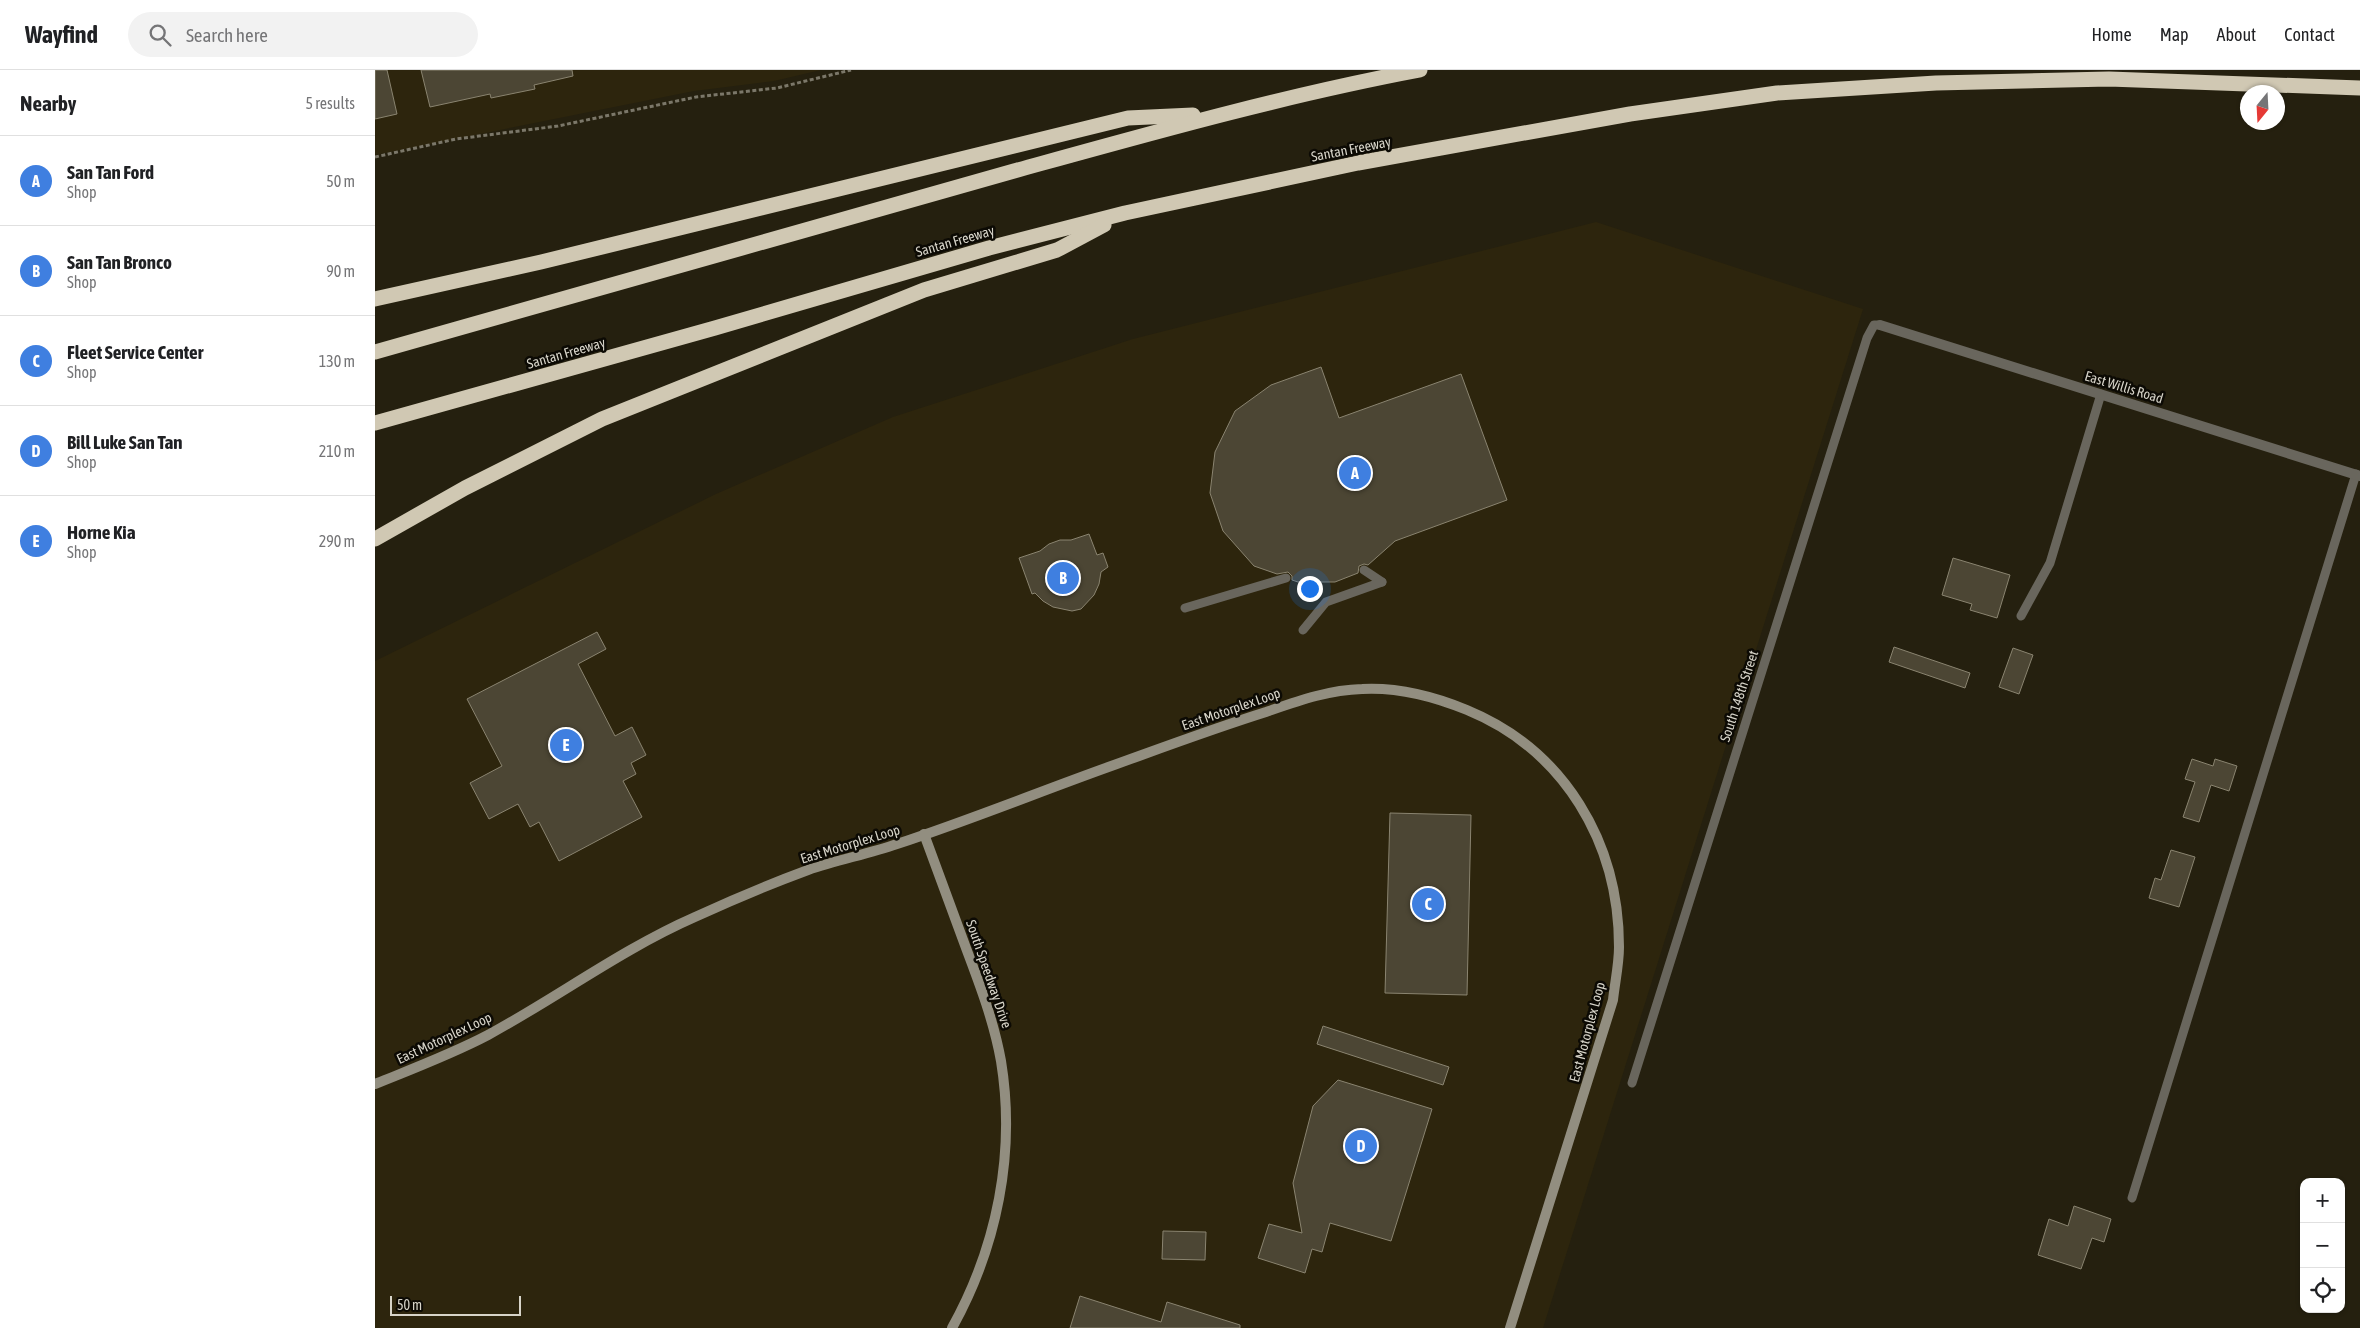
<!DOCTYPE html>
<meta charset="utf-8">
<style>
:root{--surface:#fff;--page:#f2f2f2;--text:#202124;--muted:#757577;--line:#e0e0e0;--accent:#73632b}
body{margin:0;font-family:"Asap Condensed",sans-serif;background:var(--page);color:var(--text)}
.controls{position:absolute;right:15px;bottom:15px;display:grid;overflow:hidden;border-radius:10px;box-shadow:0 1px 4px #0004}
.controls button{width:45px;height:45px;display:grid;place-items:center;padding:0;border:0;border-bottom:1px solid var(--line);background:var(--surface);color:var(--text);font:25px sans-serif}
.compass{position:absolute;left:1865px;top:15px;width:45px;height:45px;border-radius:50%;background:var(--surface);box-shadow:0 1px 4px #0004;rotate:198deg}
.scale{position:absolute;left:15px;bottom:12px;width:131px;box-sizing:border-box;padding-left:5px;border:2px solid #d7d4c9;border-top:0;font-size:14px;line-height:18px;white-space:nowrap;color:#d7d4c9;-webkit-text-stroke:4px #0c0a04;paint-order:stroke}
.you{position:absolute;left:934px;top:518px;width:18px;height:18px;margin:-12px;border:4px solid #fff;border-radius:50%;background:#1a73e8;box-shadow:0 0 0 8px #1a73e833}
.badge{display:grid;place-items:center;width:32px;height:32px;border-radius:50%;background:var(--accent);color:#fff;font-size:16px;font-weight:700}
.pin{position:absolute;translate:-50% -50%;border:2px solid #fff;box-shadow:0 1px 5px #0006}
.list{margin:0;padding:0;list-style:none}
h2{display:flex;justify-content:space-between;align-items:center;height:65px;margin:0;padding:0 20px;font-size:21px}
h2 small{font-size:16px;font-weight:400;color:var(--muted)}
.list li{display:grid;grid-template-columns:32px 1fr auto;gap:15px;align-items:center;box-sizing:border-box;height:90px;padding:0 20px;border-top:1px solid var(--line)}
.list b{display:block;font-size:19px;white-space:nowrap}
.list p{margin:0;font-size:16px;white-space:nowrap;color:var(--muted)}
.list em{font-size:16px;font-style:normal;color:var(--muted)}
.icon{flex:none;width:28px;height:28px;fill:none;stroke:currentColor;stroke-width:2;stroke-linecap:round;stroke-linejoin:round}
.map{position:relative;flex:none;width:1985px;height:1258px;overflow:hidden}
header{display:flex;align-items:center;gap:30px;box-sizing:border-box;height:70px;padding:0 25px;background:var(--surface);border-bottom:1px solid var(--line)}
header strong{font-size:24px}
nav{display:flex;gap:28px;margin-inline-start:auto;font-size:18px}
.search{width:350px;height:45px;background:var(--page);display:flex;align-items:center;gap:12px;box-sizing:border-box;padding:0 18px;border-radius:28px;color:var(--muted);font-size:19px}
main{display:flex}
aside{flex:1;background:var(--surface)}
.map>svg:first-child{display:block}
.built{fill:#2d250d}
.building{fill:#4c4634;stroke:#8a8470}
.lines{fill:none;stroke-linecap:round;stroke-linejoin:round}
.path{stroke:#7b7769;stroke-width:3;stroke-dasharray:4 2.5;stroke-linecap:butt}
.lane{stroke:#69665d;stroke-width:9}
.street{stroke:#69665d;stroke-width:10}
.secondary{stroke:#928e80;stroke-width:10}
.highway{stroke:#d0c8b3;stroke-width:15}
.labels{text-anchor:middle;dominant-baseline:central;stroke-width:5;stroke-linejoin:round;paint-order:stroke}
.street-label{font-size:14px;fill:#d7d4c9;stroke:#0c0a04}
</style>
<header>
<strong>Wayfind</strong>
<div class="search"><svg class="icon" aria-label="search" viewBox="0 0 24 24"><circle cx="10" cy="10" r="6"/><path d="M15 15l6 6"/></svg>Search here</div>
<nav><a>Home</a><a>Map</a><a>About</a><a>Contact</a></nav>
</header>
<main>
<aside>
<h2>Nearby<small>5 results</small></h2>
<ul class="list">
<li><span class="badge" style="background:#3f7fe0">A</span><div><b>San Tan Ford</b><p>Shop</p></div><em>50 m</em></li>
<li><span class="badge" style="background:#3f7fe0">B</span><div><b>San Tan Bronco</b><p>Shop</p></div><em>90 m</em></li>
<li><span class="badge" style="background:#3f7fe0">C</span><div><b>Fleet Service Center</b><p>Shop</p></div><em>130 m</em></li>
<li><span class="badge" style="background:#3f7fe0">D</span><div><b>Bill Luke San Tan</b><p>Shop</p></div><em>210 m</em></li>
<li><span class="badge" style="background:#3f7fe0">E</span><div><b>Horne Kia</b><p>Shop</p></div><em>290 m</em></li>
</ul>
</aside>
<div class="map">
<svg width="1985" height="1258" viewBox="0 0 1985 1258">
<rect width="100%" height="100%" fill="#25200f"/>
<g class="built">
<polygon points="0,0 446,0 399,11 319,21 0,85"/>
<polygon points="1221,152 1488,239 1168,1258 0,1258 0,591 341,424 518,347 758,269"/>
</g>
<g class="building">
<polygon points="0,0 12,0 22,44 0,49"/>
<polygon points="46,0 197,0 198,6 159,15 160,19 116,28 115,24 55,37"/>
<polygon points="946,297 964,348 1086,304 1132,430 1020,471 993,495 989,494 984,496 983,503 960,512 923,512 917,510 917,506 913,502 902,504 879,496 848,461 835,423 840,382 860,341 896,315"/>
<polygon points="714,464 722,485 728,483 733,497 726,502 724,514 719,525 706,539 697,541 678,537 668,531 660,523 657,524 644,488 665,481 674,474 685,470 696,470"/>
<polygon points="1578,488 1635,505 1622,548 1595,540 1597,534 1567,525"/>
<polygon points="222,562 231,579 203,594 240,666 257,657 271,685 256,693 261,704 248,711 267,747 184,791 164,752 155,757 143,734 114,749 95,713 127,696 92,629"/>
<polygon points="1519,577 1595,603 1590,618 1514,592"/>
<polygon points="1638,578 1658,585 1644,624 1624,617"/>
<polygon points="1817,689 1838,696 1840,689 1862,696 1854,721 1836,715 1824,752 1808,747 1820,712 1810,709"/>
<polygon points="1015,743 1096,745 1092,925 1010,923"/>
<polygon points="1796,780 1820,787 1804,837 1774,828 1780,808 1786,810"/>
<polygon points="948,956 1074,997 1068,1015 942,974"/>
<polygon points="963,1010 1057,1039 1016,1171 955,1153 947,1182 937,1179 930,1203 883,1188 894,1154 927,1163 918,1113 938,1036"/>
<polygon points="1699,1136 1736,1149 1729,1172 1717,1168 1706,1199 1663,1185 1674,1149 1693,1156"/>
<polygon points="788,1161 831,1162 830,1190 787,1189"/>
<polygon points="705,1226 786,1252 792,1232 865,1255 865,1258 695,1258"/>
</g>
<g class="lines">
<polyline class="path" points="0,87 81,69 183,56 321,27 402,18 476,0"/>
<g class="lane">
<polyline points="989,500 1007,512"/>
<polyline points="810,538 911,508"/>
<polyline points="1646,546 1675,493 1726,324"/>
<polyline points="928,560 951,532 1007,512"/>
<polyline points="1257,1013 1492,268 1499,255 1505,255"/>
<polyline points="1757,1128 1981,404"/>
</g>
<polyline class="street" points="1505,255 1985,406"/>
<g class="secondary">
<path d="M549,764C563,802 577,840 591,878C605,915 619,952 626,991C641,1083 622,1177 577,1258"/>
<path d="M0,1014C37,999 77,984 113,965C183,927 247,879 320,847C357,830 395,814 433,800C462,790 493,784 522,774C595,750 666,721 739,695C789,677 840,658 891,642C923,631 953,620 987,619C1024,617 1058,626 1092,640C1189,680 1244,772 1244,877C1244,894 1240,912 1238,930L1135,1258"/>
</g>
<g class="highway">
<polyline points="0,229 166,192 753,48 818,45"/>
<path d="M0,282C213,223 425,160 639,101C773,64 907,26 1045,0"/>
<polyline points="0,353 340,258 614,178 750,143 983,93 1255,44 1402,23 1561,13 1734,9 1985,18"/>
<polyline points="0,469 90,418 227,349 549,220 682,180 729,155"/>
</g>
</g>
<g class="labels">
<g class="street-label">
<text transform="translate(976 79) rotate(-11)">Santan Freeway</text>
<text transform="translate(580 171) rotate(-16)">Santan Freeway</text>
<text transform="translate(191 283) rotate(-16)">Santan Freeway</text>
<text transform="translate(1749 317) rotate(17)">East Willis Road</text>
<text transform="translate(1364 626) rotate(-72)">South 148th Street</text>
<text transform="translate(856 639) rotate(-19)">East Motorplex Loop</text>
<text transform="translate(475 774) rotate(-17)">East Motorplex Loop</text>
<text transform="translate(614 904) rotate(71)">South Speedway Drive</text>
<text transform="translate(1212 962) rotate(-75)">East Motorplex Loop</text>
<text transform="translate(69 968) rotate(-25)">East Motorplex Loop</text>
</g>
</g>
</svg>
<div class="controls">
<button>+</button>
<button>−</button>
<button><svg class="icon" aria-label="locate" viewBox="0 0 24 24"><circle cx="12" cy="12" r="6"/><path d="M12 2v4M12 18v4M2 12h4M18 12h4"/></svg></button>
</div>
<svg class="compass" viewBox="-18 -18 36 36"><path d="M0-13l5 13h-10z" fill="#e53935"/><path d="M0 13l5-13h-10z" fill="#757577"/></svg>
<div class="scale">50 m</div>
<div class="you"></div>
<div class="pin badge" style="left:980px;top:403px;background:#3f7fe0">A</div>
<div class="pin badge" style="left:688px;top:508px;background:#3f7fe0">B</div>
<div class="pin badge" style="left:1053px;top:834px;background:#3f7fe0">C</div>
<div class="pin badge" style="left:986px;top:1076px;background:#3f7fe0">D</div>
<div class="pin badge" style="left:191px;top:675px;background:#3f7fe0">E</div>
</div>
</main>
